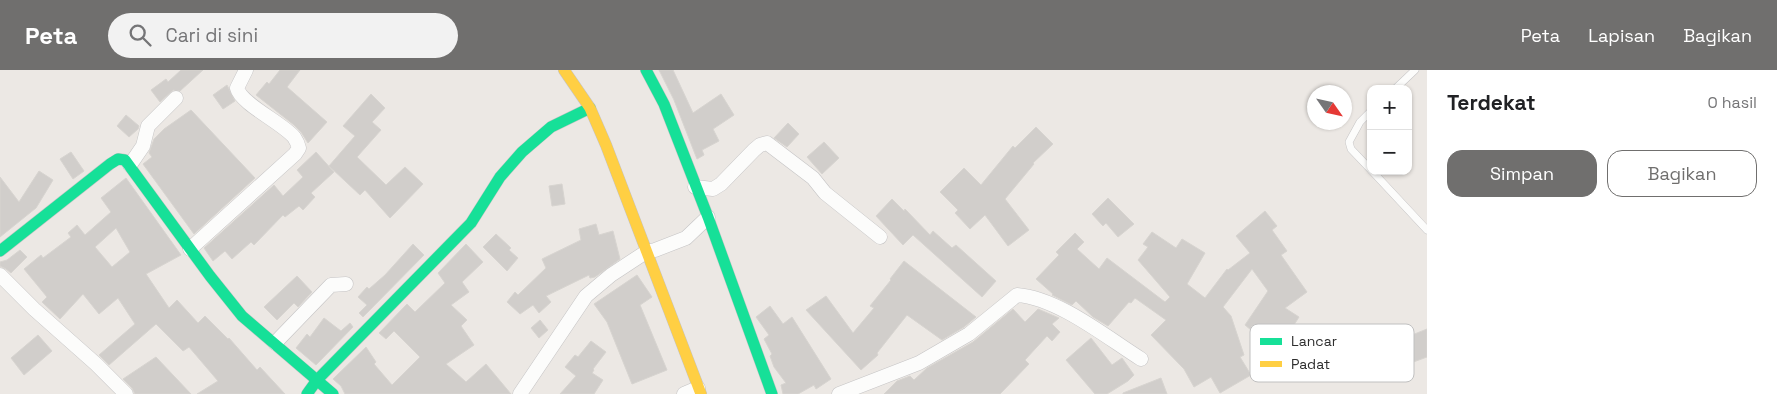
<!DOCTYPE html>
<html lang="id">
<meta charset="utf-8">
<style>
:root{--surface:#fff;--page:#f2f2f2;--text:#202124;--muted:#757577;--line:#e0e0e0;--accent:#706f6e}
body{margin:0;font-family:"Space Grotesk",sans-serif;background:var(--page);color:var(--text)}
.controls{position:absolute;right:15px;top:15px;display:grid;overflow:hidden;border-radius:10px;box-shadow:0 1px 4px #0004}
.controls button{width:45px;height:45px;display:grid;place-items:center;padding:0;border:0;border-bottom:1px solid var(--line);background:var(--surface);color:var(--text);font:25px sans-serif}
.compass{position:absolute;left:1307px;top:15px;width:45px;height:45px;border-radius:50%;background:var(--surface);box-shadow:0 1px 4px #0004;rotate:124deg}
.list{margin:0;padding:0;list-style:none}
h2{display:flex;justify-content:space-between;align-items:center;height:65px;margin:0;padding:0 20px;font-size:21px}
h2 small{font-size:16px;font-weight:400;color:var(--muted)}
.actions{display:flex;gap:10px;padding:15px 20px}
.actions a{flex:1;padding:11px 0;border:1px solid var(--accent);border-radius:15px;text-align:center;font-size:18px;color:var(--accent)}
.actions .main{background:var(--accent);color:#fff}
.icon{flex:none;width:28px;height:28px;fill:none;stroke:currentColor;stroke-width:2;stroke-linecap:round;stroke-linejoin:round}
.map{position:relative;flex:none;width:1427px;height:324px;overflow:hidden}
header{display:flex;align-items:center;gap:30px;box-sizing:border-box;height:70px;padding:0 25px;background:var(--accent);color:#fff}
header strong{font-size:24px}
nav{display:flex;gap:28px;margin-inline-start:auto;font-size:18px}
.search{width:350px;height:45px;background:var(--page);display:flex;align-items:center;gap:12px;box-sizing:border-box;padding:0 18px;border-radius:28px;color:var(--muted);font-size:19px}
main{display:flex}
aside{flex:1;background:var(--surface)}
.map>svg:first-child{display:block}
.building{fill:#d1cecb;stroke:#d7d4d0;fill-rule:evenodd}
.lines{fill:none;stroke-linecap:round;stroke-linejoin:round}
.lane-casing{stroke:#c5c4c5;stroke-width:8}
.street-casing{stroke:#c5c4c5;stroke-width:15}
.fast-casing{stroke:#c5c4c5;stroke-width:12}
.slow-casing{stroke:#c5c4c5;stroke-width:12}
.lane{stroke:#fcfcfb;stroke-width:7}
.street{stroke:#fcfcfb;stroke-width:14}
.fast{stroke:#16e098;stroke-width:11}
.slow{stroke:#ffcf43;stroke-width:11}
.key{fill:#fff;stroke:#c0c0c0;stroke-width:1}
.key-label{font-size:14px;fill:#2e2e2e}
</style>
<header>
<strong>Peta</strong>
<div class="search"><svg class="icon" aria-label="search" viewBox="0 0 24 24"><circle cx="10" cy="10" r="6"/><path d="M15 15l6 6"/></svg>Cari di sini</div>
<nav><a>Peta</a><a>Lapisan</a><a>Bagikan</a></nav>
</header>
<main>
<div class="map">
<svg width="1427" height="324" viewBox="0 0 1427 324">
<rect width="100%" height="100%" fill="#ece8e4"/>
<g class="building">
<polygon points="181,0 203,0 180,21 173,20 160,32 151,20 166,9 168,12"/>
<polygon points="280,0 300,0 287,17 327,52 308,73 301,62 294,55 256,25 267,12 269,14"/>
<polygon points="659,0 673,0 693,43 721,24 734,45 713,59 719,71 702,80 704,85 697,89 674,30"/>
<polygon points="227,15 235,31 223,39 213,25"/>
<polygon points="371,24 385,38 372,52 381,60 357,87 386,115 405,97 423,114 390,148 365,120 360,125 329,96 355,66 343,56"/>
<polygon points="191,40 255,108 194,164 143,94 152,87 149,83 154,69 164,59"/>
<polygon points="126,45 139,56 138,59 129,67 117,56"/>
<polygon points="788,53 799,64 787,77 774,68"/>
<polygon points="1036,57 1053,74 1033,93 1034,94 1005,129 1029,160 1008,176 985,145 970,159 955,143 958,140 940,122 964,98 981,115 1013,76 1015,78"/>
<polygon points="824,72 839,88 822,104 807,87"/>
<polygon points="71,82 84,101 73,109 60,89"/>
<polygon points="316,82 334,102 311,123 315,127 303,140 299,136 285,147 283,145 254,175 251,172 232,189 225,181 213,191 204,178 274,115 283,126 303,107 297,100"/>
<polygon points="39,101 53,110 36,138 0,167 0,107 19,132"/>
<path d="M126,108L181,185L146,204L169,238L177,230L198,253L205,246L228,269L229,268L257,300L260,297L285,324H197L218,311L189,277L183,281L156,254L109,295L99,285L135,254L118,228L99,244L83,224L60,249L42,232L47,227L24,199L41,185L43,188L71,167L68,163L77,155L85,165L111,142L101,128ZM116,158L130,182L112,197L95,177Z"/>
<polygon points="562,114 565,134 552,136 549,116"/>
<polygon points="1108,128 1134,154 1118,167 1106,153 1103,156 1092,144"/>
<polygon points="892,129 904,141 905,139 930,165 933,161 952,178 956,175 996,211 982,227 913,165 903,175 876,146"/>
<polygon points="1265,141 1277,156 1272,160 1287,181 1281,185 1307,222 1285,238 1299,247 1287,266 1275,280 1245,255 1268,221 1252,199 1223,237 1231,246 1244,285 1240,287 1251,305 1220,323 1211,307 1194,317 1184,299 1151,265 1166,250 1135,228 1131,233 1129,232 1108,256 1093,247 1076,231 1072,235 1052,225 1053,224 1036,209 1059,185 1056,182 1075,163 1084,172 1077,179 1099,199 1107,188 1165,232 1170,227 1138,190 1148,177 1143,174 1152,162 1176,178 1182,169 1205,183 1187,214 1205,228 1227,199 1228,200 1250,183 1236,166"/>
<polygon points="596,154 599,165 613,161 620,189 595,207 590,208 589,205 546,226 551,232 539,243 533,235 520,244 507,232 515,222 518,225 546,198 542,189 581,170 579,159"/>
<polygon points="496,164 511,178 509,180 518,188 507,201 483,177"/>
<polygon points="413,174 424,185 363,247 359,243 367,235 358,227 367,217 369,219 385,205"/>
<polygon points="466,174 483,192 462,212 469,222 451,235 467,250 461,256 474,275 446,294 466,312 486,294 511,324 345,324 341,316 333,309 366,277 376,292 374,294 392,315 420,287 394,261 386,269 379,263 407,234 415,242 445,213 438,203"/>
<polygon points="20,180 27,187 11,203 6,199 0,196 0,192 7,190"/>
<polygon points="904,191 976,247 964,257 942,270 907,245 877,283 878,285 861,300 806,240 826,226 853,263 874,238 870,236 891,210 890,209"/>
<polygon points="637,205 652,227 640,235 667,300 632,314 607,252 594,234"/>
<polygon points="297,206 312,222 298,237 294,233 277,250 264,237"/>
<polygon points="770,236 783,254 792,247 831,309 816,319 814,315 798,324 783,324 781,315 786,313 774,297 770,286 772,284 764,269 769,265 756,247"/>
<polygon points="1013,239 1025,252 1038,239 1059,248 1052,254 1060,262 1052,271 1047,266 1025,290 1029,294 1000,324 884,324 897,311 910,306 914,310 927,298 973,272"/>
<polygon points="324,248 341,261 350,253 353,257 316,295 296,278 307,264 310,267"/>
<polygon points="540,250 548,260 539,268 531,258"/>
<polygon points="1427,259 1427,287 1389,301 1383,293 1381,294 1369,276 1381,268 1385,274 1412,263 1412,265"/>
<polygon points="38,265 52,281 24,305 11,288"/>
<polygon points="1091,268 1112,295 1122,288 1134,305 1128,311 1107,324 1095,324 1066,290"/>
<polygon points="591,271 606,282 593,299 594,300 592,303 603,310 594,324 560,324 576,306 565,297 575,285 578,287"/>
<polygon points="156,287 191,324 135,324 132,318 123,309"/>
<polygon points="1161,308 1167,324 1123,324 1123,323"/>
</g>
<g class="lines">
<defs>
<g id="lane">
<polyline points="1395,19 1415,0"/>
<polyline points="1371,41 1360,52 1349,72 1351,79 1371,100"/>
<polyline points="1372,101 1427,160"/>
</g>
<g id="street">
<polyline points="130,95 143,76 148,56 176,28"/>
<polyline points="695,117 713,119 721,114 754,80 760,75 767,73 813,108 825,123 880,167"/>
<path d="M190,179L295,84L299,78C298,74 296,70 294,67C281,52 241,34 237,18L246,0"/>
<polyline points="0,205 34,239 96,294 126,324"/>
<polyline points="275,273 331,215 346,214"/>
<polyline points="520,324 586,226 611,205 646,182 655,180 686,168 708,147"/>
<polyline points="684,324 698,318"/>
<path d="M839,324L919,293L969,264L1017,225C1058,228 1106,267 1141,289"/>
</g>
<g id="fast">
<polyline points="646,0 664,34 708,147 772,324"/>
<polyline points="0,181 110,94 118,89 125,90 210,206 242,246 333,324"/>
<polyline points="307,324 317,310 471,153 500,107 522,82 551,57 590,38"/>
</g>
<polyline id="slow" points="564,0 590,38 606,75 701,324"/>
</defs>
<use href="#lane" class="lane-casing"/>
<use href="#street" class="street-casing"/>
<use href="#fast" class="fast-casing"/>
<use href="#slow" class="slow-casing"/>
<use href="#lane" class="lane"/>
<use href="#street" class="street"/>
<use href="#fast" class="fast"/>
<use href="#slow" class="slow"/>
</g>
<rect x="1250" y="254" width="164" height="58" rx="8" class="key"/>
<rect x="1260" y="268" width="22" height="7" fill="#16e098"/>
<rect x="1260" y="291" width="22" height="6" fill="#ffcf43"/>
<g class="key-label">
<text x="1291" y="276">Lancar</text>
<text x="1291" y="299">Padat</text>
</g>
</svg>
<div class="controls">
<button>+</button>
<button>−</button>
</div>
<svg class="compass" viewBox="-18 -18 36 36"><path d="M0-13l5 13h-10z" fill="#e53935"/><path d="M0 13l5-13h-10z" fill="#757577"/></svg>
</div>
<aside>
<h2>Terdekat<small>0 hasil</small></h2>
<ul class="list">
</ul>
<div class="actions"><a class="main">Simpan</a><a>Bagikan</a></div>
</aside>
</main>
